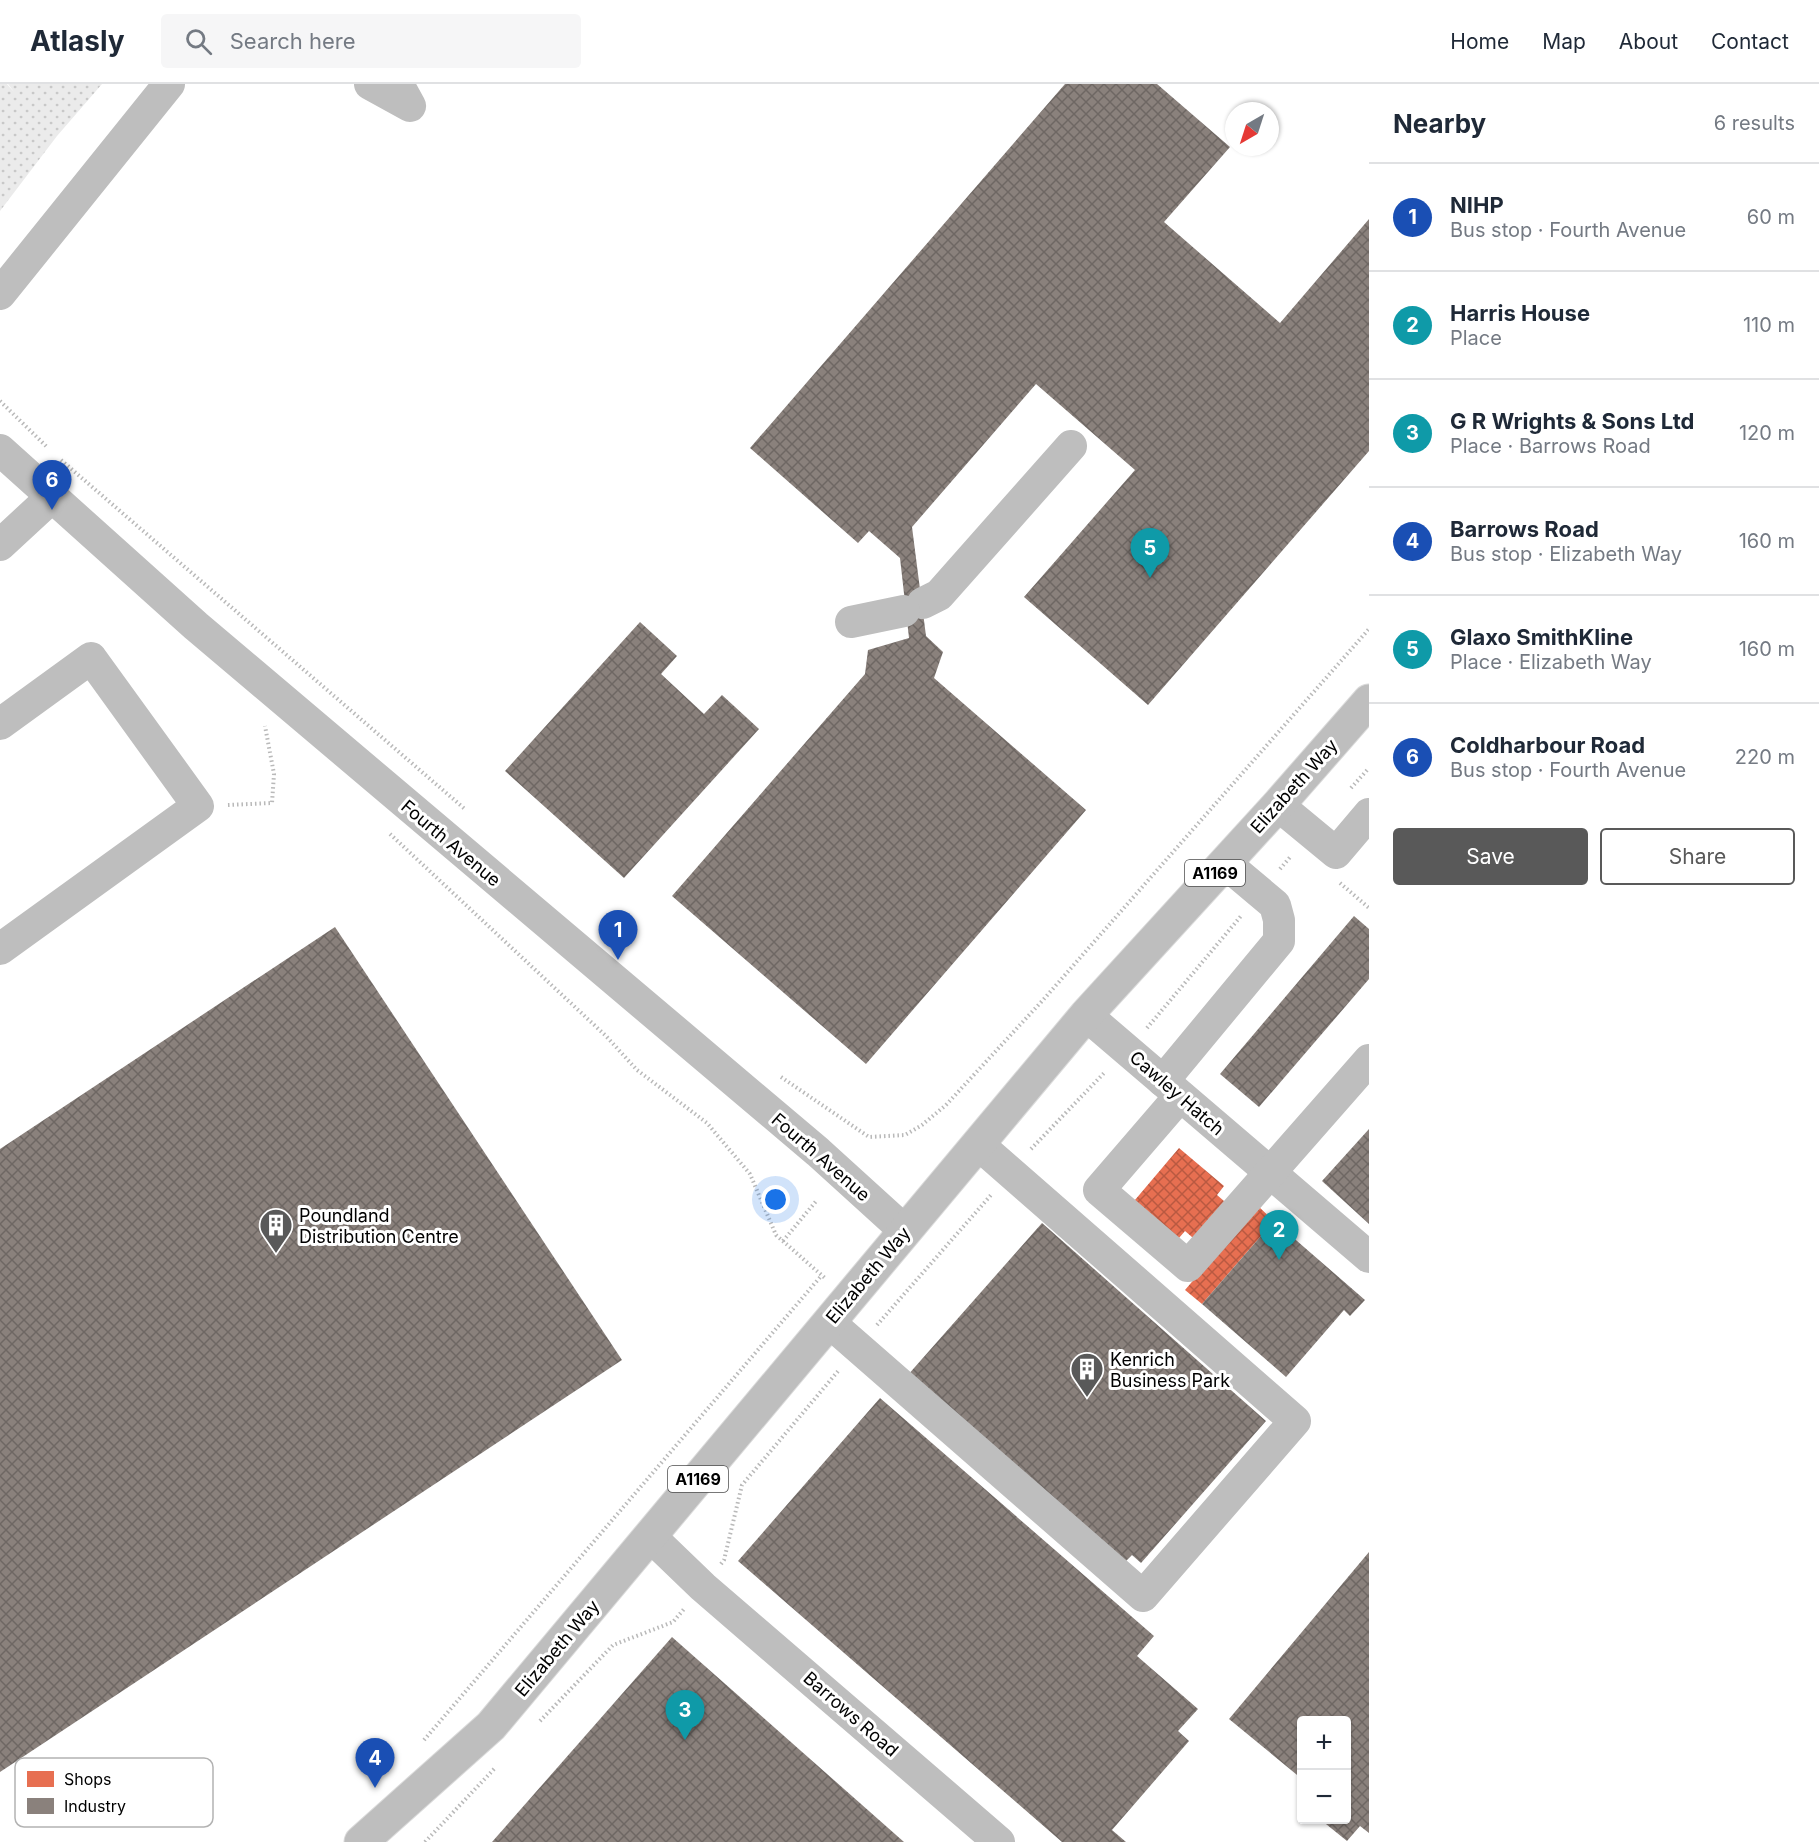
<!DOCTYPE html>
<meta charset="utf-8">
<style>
:root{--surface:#fff;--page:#f6f6f7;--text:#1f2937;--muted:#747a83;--line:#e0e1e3;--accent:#595959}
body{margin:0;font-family:Inter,sans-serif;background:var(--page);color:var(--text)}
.controls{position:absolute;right:18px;bottom:18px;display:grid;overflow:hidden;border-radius:6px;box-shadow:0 2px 4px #0004}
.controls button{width:54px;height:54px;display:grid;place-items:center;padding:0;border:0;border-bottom:2px solid var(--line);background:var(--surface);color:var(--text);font:30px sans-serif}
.compass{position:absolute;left:1225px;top:18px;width:54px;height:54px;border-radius:50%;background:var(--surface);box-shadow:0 2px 4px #0004;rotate:219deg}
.you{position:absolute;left:776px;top:1116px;width:21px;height:21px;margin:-15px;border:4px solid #fff;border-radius:50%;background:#1a73e8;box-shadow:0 0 0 9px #1a73e833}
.badge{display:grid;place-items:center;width:39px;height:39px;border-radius:50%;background:var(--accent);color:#fff;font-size:20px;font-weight:700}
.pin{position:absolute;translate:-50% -50px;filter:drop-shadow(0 2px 3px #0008)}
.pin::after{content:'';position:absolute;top:32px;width:21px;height:18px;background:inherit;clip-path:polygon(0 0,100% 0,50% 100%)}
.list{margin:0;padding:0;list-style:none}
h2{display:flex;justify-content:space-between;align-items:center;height:78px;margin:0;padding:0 24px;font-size:26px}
h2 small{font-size:20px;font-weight:400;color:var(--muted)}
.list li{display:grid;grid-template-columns:39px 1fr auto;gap:18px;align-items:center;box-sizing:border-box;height:108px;padding:0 24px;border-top:2px solid var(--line)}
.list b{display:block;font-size:22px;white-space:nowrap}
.list p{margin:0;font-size:20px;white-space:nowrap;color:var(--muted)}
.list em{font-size:20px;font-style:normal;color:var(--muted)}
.actions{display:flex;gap:12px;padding:18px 24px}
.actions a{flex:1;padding:14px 0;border:2px solid var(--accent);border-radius:6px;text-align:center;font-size:21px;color:var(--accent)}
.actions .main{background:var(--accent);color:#fff}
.icon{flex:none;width:33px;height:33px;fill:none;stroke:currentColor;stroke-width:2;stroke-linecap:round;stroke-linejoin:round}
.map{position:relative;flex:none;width:1369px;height:1758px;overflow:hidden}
header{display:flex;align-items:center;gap:36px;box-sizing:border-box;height:84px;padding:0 30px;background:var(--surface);border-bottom:2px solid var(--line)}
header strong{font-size:28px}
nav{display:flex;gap:33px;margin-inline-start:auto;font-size:21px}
.search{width:420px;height:54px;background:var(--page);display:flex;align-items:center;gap:15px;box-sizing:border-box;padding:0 21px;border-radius:6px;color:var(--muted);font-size:22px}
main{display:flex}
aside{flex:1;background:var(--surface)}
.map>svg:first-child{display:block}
.grass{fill:url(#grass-dots)}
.shops{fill:url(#shops-cross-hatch)}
.industry{fill:url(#industry-cross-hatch)}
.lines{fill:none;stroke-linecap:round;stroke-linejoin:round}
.major-casing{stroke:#dbdbdb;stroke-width:35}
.path{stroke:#b9b9b9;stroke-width:4;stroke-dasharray:1.5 3;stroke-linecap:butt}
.minor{stroke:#bebebe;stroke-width:32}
.major{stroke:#bebebe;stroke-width:33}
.labels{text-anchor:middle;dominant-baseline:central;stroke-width:6;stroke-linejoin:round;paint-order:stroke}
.shield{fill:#fff;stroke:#4c4c4c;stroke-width:1.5}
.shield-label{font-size:16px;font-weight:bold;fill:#000}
.street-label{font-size:18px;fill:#000;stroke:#fff}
.poi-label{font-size:18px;fill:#000;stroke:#fff;text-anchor:start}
.key{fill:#fff;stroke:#b2b2b2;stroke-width:1.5}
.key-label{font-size:16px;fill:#000}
</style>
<header>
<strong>Atlasly</strong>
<div class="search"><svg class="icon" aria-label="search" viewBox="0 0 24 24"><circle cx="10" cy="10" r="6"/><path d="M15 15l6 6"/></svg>Search here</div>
<nav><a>Home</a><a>Map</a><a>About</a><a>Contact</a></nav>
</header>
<main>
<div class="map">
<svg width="1369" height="1758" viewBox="0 0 1369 1758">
<defs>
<pattern id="grass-dots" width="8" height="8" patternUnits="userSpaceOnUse" patternTransform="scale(1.5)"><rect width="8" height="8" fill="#ebebeb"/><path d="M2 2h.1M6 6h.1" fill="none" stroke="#c8c8c8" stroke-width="1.8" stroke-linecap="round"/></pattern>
<pattern id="shops-cross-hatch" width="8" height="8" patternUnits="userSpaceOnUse" patternTransform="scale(1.5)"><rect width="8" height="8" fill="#e76f51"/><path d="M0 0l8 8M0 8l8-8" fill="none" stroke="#b95941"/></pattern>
<pattern id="industry-cross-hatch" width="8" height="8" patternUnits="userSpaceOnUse" patternTransform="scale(1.5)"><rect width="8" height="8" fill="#8a817c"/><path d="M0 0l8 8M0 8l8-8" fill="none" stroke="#6e6763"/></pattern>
</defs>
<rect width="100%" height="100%" fill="#fff"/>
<polygon class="grass" points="0,0 7,0 14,8 8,0 102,0 57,52 0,127"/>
<polygon class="shops" points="1179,1064 1224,1102 1217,1111 1246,1136 1258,1122 1274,1137 1202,1220 1185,1206 1214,1172 1185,1147 1173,1161 1129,1123"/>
<g class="industry">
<polygon points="1065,0 1157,0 1230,63 1164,138 1280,239 1369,135 1369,367 1148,621 1024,513 1135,386 1036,300 912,443 926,552 943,568 934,594 1086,726 866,980 672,812 865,590 868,566 909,554 900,474 869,447 858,459 750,364"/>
<polygon points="640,538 677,572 661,590 704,630 722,611 759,645 624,794 505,687"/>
<polygon points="1354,832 1369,845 1369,895 1259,1023 1220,990"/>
<polygon points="335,843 622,1276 0,1688 0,1065"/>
<polygon points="1369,1045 1369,1140 1322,1097"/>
<polygon points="1274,1137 1365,1216 1350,1232 1344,1226 1286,1293 1202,1220"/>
<polygon points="1042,1139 1266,1337 1141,1479 1132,1471 1123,1480 907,1292"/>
<polygon points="880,1314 1154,1552 1137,1572 1198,1625 1178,1647 1189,1657 1112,1746 1126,1758 1062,1758 738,1477"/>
<polygon points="1369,1468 1369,1749 1360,1742 1347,1757 1321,1736 1346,1736 1346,1636 1302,1636 1302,1695 1229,1635"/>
<polygon points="672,1553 904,1758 492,1758"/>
</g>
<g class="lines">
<defs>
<polyline id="major" points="361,1758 491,1642 1086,931 1278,721 1369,617"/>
</defs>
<use href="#major" class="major-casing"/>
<g class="path">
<polyline points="0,317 47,363"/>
<polyline points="61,376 466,726"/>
<polyline points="1351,704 1369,684"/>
<polyline points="228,721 272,719 274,690 265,642"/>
<polyline points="390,750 606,952 637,986 707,1039 750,1090 776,1151 826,1195"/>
<polyline points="1280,785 1291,772"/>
<polyline points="1340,799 1369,824"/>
<polyline points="1147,944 1241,832"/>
<polyline points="781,993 869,1053 905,1051 922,1041 946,1021 1043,916 1369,545"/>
<polyline points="1031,1065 1105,988"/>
<polyline points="783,1157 817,1116"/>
<polyline points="877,1241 991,1111"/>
<polyline points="721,1480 724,1476 742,1401 839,1286"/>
<polyline points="540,1637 613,1561 673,1538 684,1525"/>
<polyline points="424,1656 822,1191"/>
<polyline points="425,1758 495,1684"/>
</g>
<g class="minor">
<polyline points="370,0 410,22 398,0"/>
<polyline points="0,210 169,0"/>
<polyline points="0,366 196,542 818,1068 905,1147"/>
<polyline points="0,461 53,412"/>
<polyline points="923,519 939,511 1071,362"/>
<polyline points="851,538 904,527"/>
<polyline points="0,640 91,574 198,722 0,865"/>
<polyline points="1278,721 1336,769 1369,730"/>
<polyline points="1086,931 1369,1173"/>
<polyline points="1163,997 1279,857 1279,836 1275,821 1225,779"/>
<polyline points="1180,1012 1099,1106 1188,1182 1369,976"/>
<polyline points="829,1238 1143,1512 1295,1337 978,1060"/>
<polyline points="650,1452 703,1503 999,1758"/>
</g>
<use href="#major" class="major"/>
</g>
<defs>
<symbol id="building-pin" viewBox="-11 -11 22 30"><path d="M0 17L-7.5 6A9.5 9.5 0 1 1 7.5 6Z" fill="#595959" stroke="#fff"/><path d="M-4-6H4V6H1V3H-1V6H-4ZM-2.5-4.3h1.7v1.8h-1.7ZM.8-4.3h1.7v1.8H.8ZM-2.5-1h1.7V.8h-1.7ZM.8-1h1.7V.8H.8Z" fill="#fff"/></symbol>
</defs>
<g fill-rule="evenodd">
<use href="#building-pin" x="257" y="1122" width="38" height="52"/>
<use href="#building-pin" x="1068" y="1266" width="38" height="52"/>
</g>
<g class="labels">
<g class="shield">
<rect x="1185" y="776" width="60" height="26" rx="4.5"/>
<rect x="668" y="1382" width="60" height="26" rx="4.5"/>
</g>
<g class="shield-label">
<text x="1215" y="789">A1169</text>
<text x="698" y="1395">A1169</text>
</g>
<g class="street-label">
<text transform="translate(1294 702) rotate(-48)">Elizabeth Way</text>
<text transform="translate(451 759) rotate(40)">Fourth Avenue</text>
<text transform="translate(1177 1009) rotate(41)">Cawley Hatch</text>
<text transform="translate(821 1073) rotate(41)">Fourth Avenue</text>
<text transform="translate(868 1191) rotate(-50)">Elizabeth Way</text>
<text transform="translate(557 1564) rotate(-50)">Elizabeth Way</text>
<text transform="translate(851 1630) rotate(41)">Barrows Road</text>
</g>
<g class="poi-label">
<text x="299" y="1131">Poundland<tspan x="299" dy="21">Distribution Centre</tspan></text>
<text x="1110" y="1275">Kenrich<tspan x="1110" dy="21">Business Park</tspan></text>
</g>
</g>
<rect x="15" y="1674" width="198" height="69" rx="9" class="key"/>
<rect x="27" y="1687" width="27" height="16" fill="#e76f51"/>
<rect x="27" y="1714" width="27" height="16" fill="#8a817c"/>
<g class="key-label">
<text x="64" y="1701">Shops</text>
<text x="64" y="1728">Industry</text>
</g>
</svg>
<div class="controls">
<button>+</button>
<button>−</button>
</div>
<svg class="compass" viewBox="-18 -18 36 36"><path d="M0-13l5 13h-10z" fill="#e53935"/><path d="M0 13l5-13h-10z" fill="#747a83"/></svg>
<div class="you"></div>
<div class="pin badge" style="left:618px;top:876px;background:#1a4fb4">1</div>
<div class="pin badge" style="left:1279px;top:1176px;background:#0f9aa8">2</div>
<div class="pin badge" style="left:685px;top:1656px;background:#0f9aa8">3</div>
<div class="pin badge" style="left:375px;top:1704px;background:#1a4fb4">4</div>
<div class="pin badge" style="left:1150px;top:494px;background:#0f9aa8">5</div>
<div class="pin badge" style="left:52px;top:426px;background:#1a4fb4">6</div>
</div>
<aside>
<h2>Nearby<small>6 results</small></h2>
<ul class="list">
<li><span class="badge" style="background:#1a4fb4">1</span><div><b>NIHP</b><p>Bus stop · Fourth Avenue</p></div><em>60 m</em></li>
<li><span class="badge" style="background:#0f9aa8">2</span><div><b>Harris House</b><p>Place</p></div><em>110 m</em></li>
<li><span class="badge" style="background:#0f9aa8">3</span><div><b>G R Wrights &amp; Sons Ltd</b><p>Place · Barrows Road</p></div><em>120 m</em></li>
<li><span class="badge" style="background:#1a4fb4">4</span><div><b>Barrows Road</b><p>Bus stop · Elizabeth Way</p></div><em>160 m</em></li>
<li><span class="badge" style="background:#0f9aa8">5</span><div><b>Glaxo SmithKline</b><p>Place · Elizabeth Way</p></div><em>160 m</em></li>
<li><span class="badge" style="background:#1a4fb4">6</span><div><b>Coldharbour Road</b><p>Bus stop · Fourth Avenue</p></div><em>220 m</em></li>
</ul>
<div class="actions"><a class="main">Save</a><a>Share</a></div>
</aside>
</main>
